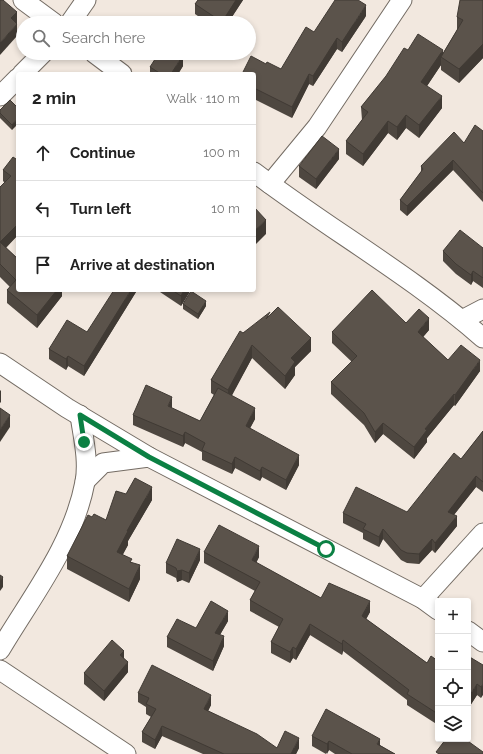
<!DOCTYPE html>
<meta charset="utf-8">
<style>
:root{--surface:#fff;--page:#f2f2f2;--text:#222;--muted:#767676;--line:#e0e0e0}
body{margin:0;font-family:Raleway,sans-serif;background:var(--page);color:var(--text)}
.controls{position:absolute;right:12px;bottom:12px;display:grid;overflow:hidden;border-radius:4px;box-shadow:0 2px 6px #0003}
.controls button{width:36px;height:36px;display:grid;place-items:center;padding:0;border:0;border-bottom:1px solid var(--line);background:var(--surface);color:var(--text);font:20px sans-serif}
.stop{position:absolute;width:12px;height:12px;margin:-9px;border:3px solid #0b8043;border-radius:50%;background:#fff}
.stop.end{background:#0b8043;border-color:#fff;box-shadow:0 1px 4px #0008}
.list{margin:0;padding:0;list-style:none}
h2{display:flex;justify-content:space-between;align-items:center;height:52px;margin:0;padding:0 16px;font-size:17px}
h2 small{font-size:13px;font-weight:400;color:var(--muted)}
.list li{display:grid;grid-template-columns:26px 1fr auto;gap:12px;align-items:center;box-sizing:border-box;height:56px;padding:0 16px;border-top:1px solid var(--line)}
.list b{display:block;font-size:15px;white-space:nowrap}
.list em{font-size:13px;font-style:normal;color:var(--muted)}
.icon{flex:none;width:22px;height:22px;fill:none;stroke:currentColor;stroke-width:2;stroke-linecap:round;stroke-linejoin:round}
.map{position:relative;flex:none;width:483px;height:754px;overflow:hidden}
.search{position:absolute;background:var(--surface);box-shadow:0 2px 6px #0003;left:16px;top:16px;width:240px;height:44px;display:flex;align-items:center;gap:10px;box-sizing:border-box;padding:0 14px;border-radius:22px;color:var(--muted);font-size:15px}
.panel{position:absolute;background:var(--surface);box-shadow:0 2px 6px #0003;left:16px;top:72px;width:240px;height:220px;border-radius:4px}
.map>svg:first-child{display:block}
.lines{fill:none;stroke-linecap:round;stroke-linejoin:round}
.street-casing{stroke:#746c64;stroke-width:21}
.street{stroke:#fff;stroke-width:19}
.wall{fill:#4e4740}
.shaded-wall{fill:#403a34}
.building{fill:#5b534b;stroke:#403a34}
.route{stroke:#0b8043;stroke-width:5}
</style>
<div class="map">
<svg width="483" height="754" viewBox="0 0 483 754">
<rect width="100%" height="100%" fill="#f2e8df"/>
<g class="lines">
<defs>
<g id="street">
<polyline points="23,0 54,23"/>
<polyline points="70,23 86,0"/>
<polyline points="94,53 122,74"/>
<polyline points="22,74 43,53"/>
<polyline points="0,96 18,78"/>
<path d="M254,172C329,229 412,276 483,338"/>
<polyline points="270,184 317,127 402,0"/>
<polyline points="462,320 483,309"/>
<polyline points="0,363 67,408 149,457 423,599 438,610"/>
<polyline points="85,481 103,463 149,457"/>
<polyline points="423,599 483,533"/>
<polyline points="468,631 483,642"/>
<path d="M0,650C32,596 73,545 85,482C89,460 83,437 80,415"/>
<polyline points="0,670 126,754"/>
</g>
</defs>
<use href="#street" class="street-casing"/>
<use href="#street" class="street"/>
</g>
<g class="wall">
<polygon points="198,0 243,0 228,23 208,23 195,14 195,4"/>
<polygon points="483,0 483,58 459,83 441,70 441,65 427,86 442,108 419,138 406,128 397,140 388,133 363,166 346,154 346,141 362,120 361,107 408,50 443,53 457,30 457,17"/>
<polygon points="366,16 342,52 337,49 313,86 309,84 292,118 254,99 254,74 266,64 281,69"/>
<polygon points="183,66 178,74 150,74 150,67"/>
<polygon points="18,108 12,130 0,118 0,110"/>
<polygon points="483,131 483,202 453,170 407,216 400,210 400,200 421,172 421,166 464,143"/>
<polygon points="18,156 18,235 6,248 18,259 18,290 62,290 62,296 37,328 7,303 7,290 10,287 0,277 0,187 5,183 3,181 3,170 16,159"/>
<polygon points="339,159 316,189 299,177 299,166"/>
<polygon points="483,248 483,288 473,281 471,285 456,274 443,261 443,251"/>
<polygon points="136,290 136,292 84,376 68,366 66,370 49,359 49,349 87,332"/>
<polygon points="157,290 189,290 189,293 181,306"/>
<polygon points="183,304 206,306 198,319 183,309"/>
<polygon points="270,315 311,351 295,367 295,375 285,389 252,358 231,396 255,419 250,428 299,465 286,490 262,477 260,481 235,468 232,474 202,460 202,452 185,443 183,447 133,425 133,415 172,407 171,408 200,421 214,395 211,393 211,380 243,333"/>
<polygon points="406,323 429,330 423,337 448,360 480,371 455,406 454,405 427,438 427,442 414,459 383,434 375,443 364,425 331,394 331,382 352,362 332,343 332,332"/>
<polygon points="483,431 483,492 476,487 454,515 457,526 435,553 432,550 419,564 407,563 401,560 383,539 379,547 363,539 363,533 343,523 343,513 407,512 461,459"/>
<polygon points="126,494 152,500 128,541 128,545 122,555 132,563 140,579 129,602 67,569 67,556 92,517 106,520"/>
<polygon points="204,552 259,557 256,563 321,598 370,612 366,619 427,663 438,661 438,725 407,705 407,700 343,651 342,655 310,635 296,660 293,658 290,663 271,653 271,642 279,627 250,611 250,600 255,591 204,563"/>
<polygon points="200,560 189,583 182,580 177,582 176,578 166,573 166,563"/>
<polygon points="228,621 220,635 224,646 213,671 167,647 167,637 196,628"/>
<polygon points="124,658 128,672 104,701 84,684 84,673"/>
<polygon points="483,665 481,698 477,695 468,709"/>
<polygon points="138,693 211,705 208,711 277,748 299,748 296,754 203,754 162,736 155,749 142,742 142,732 151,717 146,714 146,707 138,702"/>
<polygon points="312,736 380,745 395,754 335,754 329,750 326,754 312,746"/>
</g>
<g class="shaded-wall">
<polygon points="236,0 243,0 228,23 222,23 222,22"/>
<polygon points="366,5 366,16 342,52 342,42"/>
<polygon points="17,12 17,24 11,18"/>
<polygon points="17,24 17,36 0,55 0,43"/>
<polygon points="337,38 337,49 313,86 313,76"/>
<polygon points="483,44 483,58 459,83 459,69"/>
<polygon points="443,50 443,58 441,57 441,65 421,95 421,82"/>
<polygon points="183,55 183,66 178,74 171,74"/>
<polygon points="309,74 309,84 292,118 292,107"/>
<polygon points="442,96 442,108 419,138 419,125"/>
<polygon points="406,115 406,128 397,140 397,127"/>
<polygon points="18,118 18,124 12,130 12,125"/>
<polygon points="388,121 388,133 363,166 363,154"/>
<polygon points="339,149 339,159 316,189 316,179"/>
<polygon points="453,160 453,170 407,216 407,206"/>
<polygon points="266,220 266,234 254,246 254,231"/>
<polygon points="18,224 18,235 0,253 0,242"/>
<polygon points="473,271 473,281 471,285 471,275"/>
<polygon points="57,290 62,290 62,296 37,328 37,315"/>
<polygon points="131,290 136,290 136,292 84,376 84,366"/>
<polygon points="184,290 189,290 189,293 181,306 181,296"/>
<polygon points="206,301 206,306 198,319 198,314"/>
<polygon points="429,318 429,330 418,343 418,332"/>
<polygon points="311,338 311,351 295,367 295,375 285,389 285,376 291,358"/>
<polygon points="252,345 252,358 228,403 228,390"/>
<polygon points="68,356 68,366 66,370 66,359"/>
<polygon points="480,360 480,371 455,406 455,395"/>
<polygon points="1,390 1,402 0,403 0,391"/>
<polygon points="454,394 454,405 427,438 427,442 414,459 414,447 425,429"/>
<polygon points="172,397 172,407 168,416 168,406"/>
<polygon points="255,408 255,419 246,436 246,426"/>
<polygon points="10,415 10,427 0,442 0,430"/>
<polygon points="383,423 383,434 375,443 375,432"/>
<polygon points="185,432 185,443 183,447 183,436"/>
<polygon points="299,455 299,465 286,490 286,480"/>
<polygon points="235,457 235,468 232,474 232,464"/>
<polygon points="262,467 262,477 260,481 260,471"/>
<polygon points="476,476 476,487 448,522 448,512"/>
<polygon points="152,487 152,500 128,541 128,545 117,566 117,552 127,531"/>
<polygon points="457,516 457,526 435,553 435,543"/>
<polygon points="383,529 383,539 379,547 379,537"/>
<polygon points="432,539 432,550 419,564 419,554"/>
<polygon points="259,546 259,557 252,571 252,560"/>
<polygon points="200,549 200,560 189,583 189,573"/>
<polygon points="140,565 140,579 129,602 129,589"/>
<polygon points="182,570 182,580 177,582 177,571"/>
<polygon points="3,577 3,587 0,591 0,581"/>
<polygon points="370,601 370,612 362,627 362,616"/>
<polygon points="228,611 228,621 215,643 215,633"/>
<polygon points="310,624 310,635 296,660 296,649"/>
<polygon points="224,636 224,646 213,671 213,661"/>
<polygon points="343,640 343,651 342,655 342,644"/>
<polygon points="293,647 293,658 290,663 290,652"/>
<polygon points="124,651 124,661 120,655"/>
<polygon points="128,662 128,672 104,701 104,691"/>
<polygon points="477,684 477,695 468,709 468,698"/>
<polygon points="483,684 483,695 481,698 481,687"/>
<polygon points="211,695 211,705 204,719 204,709"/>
<polygon points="162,726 162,736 155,749 155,740"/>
<polygon points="299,738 299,748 296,754 291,754"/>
<polygon points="380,739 380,749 377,744"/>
<polygon points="329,741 329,750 327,754 327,744"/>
</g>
<g class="building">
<polygon points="0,0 3,0 17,12 11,18 17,24 0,43"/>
<polygon points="198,0 236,0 222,22 195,4"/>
<polygon points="335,0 358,0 366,5 342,42 337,38 313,76 309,74 292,107 254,88 254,74 242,74 251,56 266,64 267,62 281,69 306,27 314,32"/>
<polygon points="460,0 483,0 483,44 459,69 441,57 463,20 457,17"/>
<polygon points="418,34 443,50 421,82 442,96 419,125 406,115 397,127 388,121 363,154 346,141 368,112 361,107 386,76 404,48 408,50"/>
<polygon points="159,53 180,53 183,55 171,74 161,74 150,67"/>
<polygon points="10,100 18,108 18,118 12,125 0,113 0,110"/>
<polygon points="475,125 483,131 483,193 453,160 407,206 400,200 423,169 421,166 454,132 464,143"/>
<polygon points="322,136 339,149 316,179 299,166"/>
<polygon points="18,156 18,224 0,242 0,187 11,176 3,170 13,157 16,159"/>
<polygon points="254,207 266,220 254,231"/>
<polygon points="460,230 483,248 483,278 473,271 471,275 456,264 443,251"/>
<polygon points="0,242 18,259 18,290 57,290 37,315 7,290 16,280 0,264"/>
<polygon points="114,290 131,290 84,366 68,356 66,359 49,349 67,320 87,332"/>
<polygon points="172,290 184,290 181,296"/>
<polygon points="372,290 406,323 419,309 429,318 418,332 448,360 461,345 480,360 455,395 454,394 425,429 427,430 414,447 383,423 375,432 364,413 331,382 357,356 332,332"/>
<polygon points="191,291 206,301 198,314 183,304"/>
<polygon points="278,307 311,338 291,358 295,362 285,376 252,345 228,390 211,380 240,331 243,333 270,312 266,319"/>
<polygon points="146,385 172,397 168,406 200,421 218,388 255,408 246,426 299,455 286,480 262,467 260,471 235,457 232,464 202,450 205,443 185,432 183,436 133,415"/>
<polygon points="0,408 10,415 0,430"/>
<polygon points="483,431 483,482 476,476 448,512 457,516 435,543 432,539 419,554 407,553 401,550 383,529 379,537 363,529 366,524 343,513 356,487 407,512 454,453 461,459"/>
<polygon points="135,478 152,487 127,531 128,531 117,552 132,559 130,562 140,565 129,589 67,556 88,515 92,517 94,514 106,520 116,491 126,494"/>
<polygon points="219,525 259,546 252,560 321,598 329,583 370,601 362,616 427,663 431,656 438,661 438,714 407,694 409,690 343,640 342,644 310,624 296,649 293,647 290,652 271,642 283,619 250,600 260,582 204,552"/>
<polygon points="177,539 200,549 189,573 182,570 177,571 176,568 166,563"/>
<polygon points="0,575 3,577 0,581"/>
<polygon points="211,601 228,611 215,633 224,636 213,661 167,637 177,619 196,628"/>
<polygon points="112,640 124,651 120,655 128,662 104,691 84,673"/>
<polygon points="468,656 483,665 483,684 481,687 477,684 468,698"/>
<polygon points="152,665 211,695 204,709 257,734 277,748 285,731 299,738 291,754 224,754 162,726 155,740 142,732 156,709 146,704 149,698 138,693"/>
<polygon points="326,709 380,739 377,744 395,754 352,754 329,741 327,744 312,736"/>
<polygon points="446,739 465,739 483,752 483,754 439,754 436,752"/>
</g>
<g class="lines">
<polyline class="route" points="84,442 80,415 149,457 326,549"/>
</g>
</svg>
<div class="controls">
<button>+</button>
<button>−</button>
<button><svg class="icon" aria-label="locate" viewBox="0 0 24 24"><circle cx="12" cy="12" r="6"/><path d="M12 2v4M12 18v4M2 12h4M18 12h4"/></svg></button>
<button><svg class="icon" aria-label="layers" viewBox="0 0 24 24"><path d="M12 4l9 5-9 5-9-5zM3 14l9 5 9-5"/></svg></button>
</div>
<div class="stop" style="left:326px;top:549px"></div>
<div class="stop end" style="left:84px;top:442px"></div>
<div class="search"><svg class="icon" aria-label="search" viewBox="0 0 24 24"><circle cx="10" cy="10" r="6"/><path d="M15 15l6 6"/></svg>Search here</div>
<section class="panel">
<h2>2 min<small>Walk · 110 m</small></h2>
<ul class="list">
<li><svg class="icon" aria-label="ahead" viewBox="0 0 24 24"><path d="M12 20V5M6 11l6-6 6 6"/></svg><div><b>Continue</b></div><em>100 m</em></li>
<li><svg class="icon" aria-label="left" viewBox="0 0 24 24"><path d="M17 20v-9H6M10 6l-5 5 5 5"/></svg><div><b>Turn left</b></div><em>10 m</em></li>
<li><svg class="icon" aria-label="arrive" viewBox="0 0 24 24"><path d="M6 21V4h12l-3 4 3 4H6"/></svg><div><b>Arrive at destination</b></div></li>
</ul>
</section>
</div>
